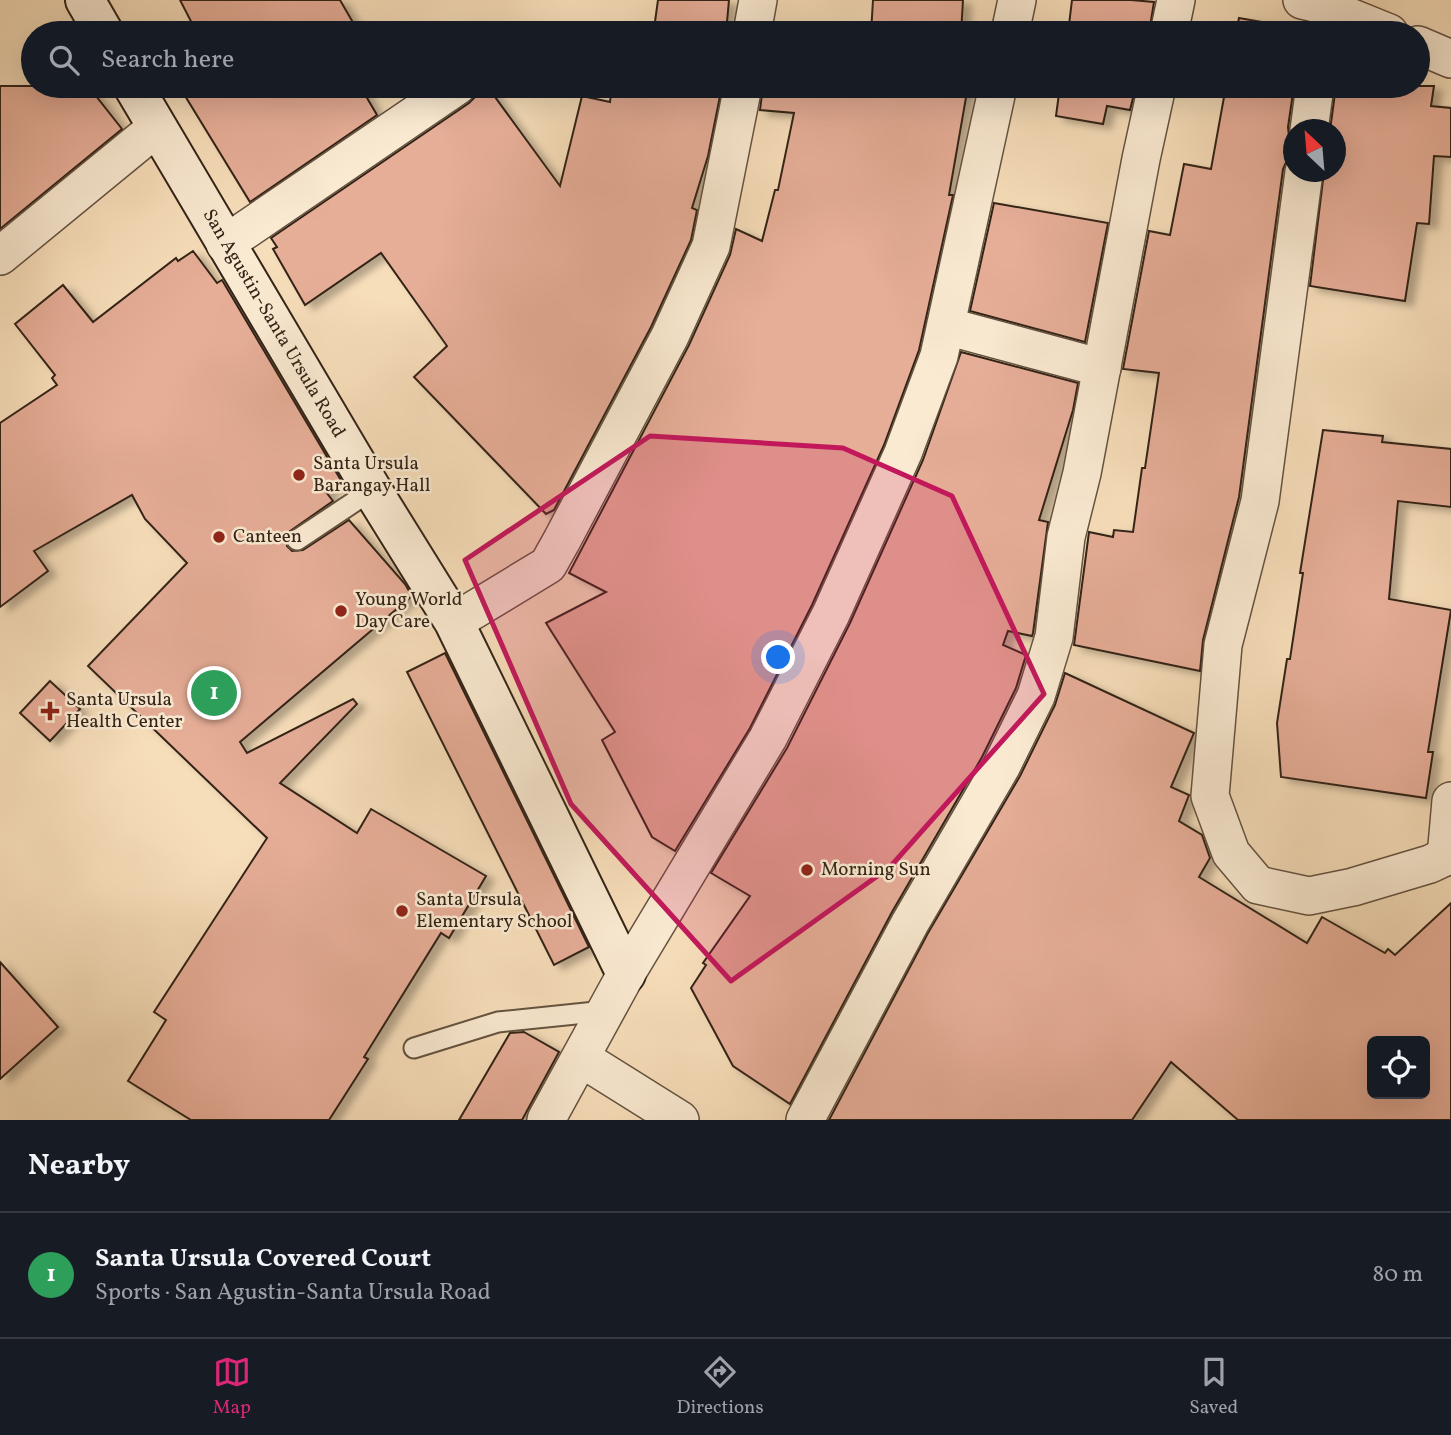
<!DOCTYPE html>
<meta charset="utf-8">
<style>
:root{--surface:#171b24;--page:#20242c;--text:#f1f3f6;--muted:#9ea1a6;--line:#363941;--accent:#db2777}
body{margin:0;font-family:Vollkorn,serif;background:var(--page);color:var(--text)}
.controls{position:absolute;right:21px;bottom:21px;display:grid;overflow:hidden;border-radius:10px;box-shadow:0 7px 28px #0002}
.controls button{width:63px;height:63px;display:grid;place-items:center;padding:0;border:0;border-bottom:2px solid var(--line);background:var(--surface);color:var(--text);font:35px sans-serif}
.compass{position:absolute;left:1283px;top:119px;width:63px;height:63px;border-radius:50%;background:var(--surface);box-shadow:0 7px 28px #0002;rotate:334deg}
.you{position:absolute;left:779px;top:658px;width:24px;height:24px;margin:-18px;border:5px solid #fff;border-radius:50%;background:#1a73e8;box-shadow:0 0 0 10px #1a73e833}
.badge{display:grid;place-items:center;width:46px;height:46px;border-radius:50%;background:var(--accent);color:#fff;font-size:23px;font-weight:700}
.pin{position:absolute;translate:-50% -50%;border:4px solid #fff;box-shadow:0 2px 7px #0006}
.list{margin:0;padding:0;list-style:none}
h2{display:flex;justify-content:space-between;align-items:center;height:91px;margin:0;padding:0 28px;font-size:30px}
h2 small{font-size:23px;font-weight:400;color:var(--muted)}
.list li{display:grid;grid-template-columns:46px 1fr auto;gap:21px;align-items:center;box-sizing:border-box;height:126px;padding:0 28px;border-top:2px solid var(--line)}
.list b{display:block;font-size:26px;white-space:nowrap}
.list p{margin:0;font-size:23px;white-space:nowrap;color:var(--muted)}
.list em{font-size:23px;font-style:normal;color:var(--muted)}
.icon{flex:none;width:38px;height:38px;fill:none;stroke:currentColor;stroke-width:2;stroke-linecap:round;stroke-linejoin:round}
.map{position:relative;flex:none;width:1451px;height:1120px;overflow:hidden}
.search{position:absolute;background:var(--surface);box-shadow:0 7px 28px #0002;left:21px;right:21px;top:21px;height:77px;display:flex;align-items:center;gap:18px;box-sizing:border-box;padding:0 24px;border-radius:38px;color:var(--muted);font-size:26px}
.sheet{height:217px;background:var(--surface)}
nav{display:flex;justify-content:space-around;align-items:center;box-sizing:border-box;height:98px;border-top:2px solid var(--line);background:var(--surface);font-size:19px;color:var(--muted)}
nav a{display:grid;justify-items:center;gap:4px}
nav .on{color:var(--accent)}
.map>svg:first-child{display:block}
.building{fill:#e6ad97;stroke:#332317;stroke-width:2;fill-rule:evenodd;filter:url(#shadow)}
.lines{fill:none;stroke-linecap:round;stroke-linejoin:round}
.lane-casing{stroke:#645240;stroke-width:23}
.street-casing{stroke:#645240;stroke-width:40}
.secondary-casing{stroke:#332317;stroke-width:42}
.lane{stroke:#faead2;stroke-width:19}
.street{stroke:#faead2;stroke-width:37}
.secondary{stroke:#faead2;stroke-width:38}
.marked{fill:#c2185b;fill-opacity:0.2;stroke:#c2185b;stroke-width:5;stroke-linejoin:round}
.poi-dot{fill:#8f2418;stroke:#faead2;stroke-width:2.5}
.labels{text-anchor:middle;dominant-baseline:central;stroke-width:5;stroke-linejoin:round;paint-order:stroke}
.street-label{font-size:19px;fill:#332317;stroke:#faead2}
.poi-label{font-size:19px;fill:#332317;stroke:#faead2;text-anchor:start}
</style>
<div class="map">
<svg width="1451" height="1120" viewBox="0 0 1451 1120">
<defs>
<filter id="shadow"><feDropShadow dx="8" dy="4.5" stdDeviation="3.5" flood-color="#0004"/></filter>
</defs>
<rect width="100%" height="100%" fill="#f7deba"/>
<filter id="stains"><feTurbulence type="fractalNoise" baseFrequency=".00286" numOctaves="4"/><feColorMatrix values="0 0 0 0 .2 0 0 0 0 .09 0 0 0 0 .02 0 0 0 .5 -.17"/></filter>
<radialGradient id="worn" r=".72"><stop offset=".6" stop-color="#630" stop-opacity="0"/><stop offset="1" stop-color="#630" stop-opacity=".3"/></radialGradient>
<g class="building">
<polygon points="180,0 340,0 359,33 197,33"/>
<polygon points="658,0 729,0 726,33 617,33 618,26 654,29"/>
<polygon points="873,0 963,0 961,33 871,33"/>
<polygon points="1072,0 1131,0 1154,2 1149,33 1068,33"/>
<polygon points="1239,18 1312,31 1311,33 1236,33"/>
<polygon points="0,86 88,86 122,129 0,229"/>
<polygon points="179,86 360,86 377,115 250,202"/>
<polygon points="478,86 487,86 560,186 582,96 610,102 612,86 722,86 708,156 692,208 697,210 691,240 651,327 554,510 546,514 414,377 447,346 381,253 305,305 273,249 277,247 271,238 469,103 476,96"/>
<polygon points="763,86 968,86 949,195 953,195 919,350 884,445 812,605 750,728 675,851 652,837 602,740 615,732 546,623 606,592 569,573 689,345 730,255 736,229 762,241 775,190 778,190 794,113 760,110"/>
<polygon points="1060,86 1136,86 1130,110 1107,106 1103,124 1056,116"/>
<polygon points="1226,86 1294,86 1288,127 1289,137 1293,143 1293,154 1287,160 1283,169 1239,497 1203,640 1200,671 1074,645 1089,532 1113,537 1114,530 1133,532 1142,468 1145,468 1159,373 1123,369 1149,231 1170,235 1184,164 1211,169"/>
<polygon points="1336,86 1434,86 1431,106 1451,108 1451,157 1434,156 1429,224 1417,223 1405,301 1310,286 1324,172 1335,172 1335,130 1330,130"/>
<polygon points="994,203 1108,223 1085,342 970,311"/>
<polygon points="193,251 217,283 222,280 342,482 326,492 333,501 286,534 287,546 292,551 303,550 349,520 405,584 412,596 240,742 247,753 353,699 357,704 280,783 357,833 371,809 486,876 449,938 441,933 364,1057 368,1059 329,1120 191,1120 128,1081 166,1020 154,1012 267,838 88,666 187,563 145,519 132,495 34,551 48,571 0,607 0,423 57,385 52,378 55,375 15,324 63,285 93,322 176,258 178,261"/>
<polygon points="961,352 1078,383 1073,410 1039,520 1048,522 1033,633 1032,636 1008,631 1003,645 1026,655 1016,688 982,757 892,912 790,1104 733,1066 691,988 706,965 703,963 750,896 711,873 787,748 850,623 923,460"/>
<polygon points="1323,430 1383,436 1382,442 1451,449 1451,507 1398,501 1389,599 1451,610 1428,752 1433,752 1426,798 1281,777 1277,723 1287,659 1290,659 1303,573 1300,573"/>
<polygon points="445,653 589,947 554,965 407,672"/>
<path d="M1065,673L1194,733L1171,787L1189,795L1179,821L1202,835L1210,858L1199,877L1307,943L1322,917L1385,953L1388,949L1395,955L1451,903V1120H1238L1171,1062L1132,1120H829L928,933L1020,776L1055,705ZM1372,1041H1425V1094H1372Z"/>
<polygon points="50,681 80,709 50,741 20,713"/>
<polygon points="0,962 58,1027 0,1079"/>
<polygon points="524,1032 559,1052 522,1120 459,1120 510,1033"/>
</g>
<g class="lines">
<defs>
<g id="lane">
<polyline points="297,540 372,490"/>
<polyline points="414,1048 498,1022 605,1011"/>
</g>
<g id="street">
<polyline points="1302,0 1315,3 1389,33"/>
<polyline points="752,33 758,0"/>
<polyline points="1010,33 1017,0"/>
<polyline points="1169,33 1176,0"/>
<polyline points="1418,45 1451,59"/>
<polyline points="1309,130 1315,86"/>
<polyline points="1304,172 1260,501 1223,645 1210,796 1231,853 1258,885 1309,896 1353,887 1430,864 1451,854"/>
<polyline points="225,244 457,86"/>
<polyline points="0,256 156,128"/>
<polyline points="946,326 1102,368"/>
<polyline points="454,622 548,565 562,540 670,336 711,246 743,86"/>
<polyline points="1446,857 1451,801"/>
<polyline points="581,1058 680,1120"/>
<polyline points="546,1120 626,974 768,738 831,614 903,453 939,356 998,86"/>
<polyline points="805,1120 910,923 1001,767 1036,696 1054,637 1066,537 1082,473 1141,159 1157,86"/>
</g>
<g id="secondary">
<polyline points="85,0 104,33"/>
<path id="s1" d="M133,86L372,490L454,622L626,974"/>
</g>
</defs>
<use href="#lane" class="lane-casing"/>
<use href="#street" class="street-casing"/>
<use href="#secondary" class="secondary-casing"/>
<use href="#lane" class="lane"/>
<use href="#street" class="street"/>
<use href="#secondary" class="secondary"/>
</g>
<path class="marked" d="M650,436L843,448L952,496L1044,694L890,867L731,981L571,804L465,560Z"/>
<g class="poi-dot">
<circle cx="299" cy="475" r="7"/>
<circle cx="219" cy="537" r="7"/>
<circle cx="341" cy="611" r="7"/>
<path d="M46.5 700.5h7v7h7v7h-7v7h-7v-7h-7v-7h7z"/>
<circle cx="807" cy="870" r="7"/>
<circle cx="402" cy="911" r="7"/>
</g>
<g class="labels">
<g class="street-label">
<text stroke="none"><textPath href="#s1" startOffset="276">San Agustin-Santa Ursula Road</textPath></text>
</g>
<g class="poi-label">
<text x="313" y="464">Santa Ursula<tspan x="313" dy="22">Barangay Hall</tspan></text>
<text x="233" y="537">Canteen</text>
<text x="355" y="600">Young World<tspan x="355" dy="22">Day Care</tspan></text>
<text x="66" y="700">Santa Ursula<tspan x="66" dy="22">Health Center</tspan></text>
<text x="821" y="870">Morning Sun</text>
<text x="416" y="900">Santa Ursula<tspan x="416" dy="22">Elementary School</tspan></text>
</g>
</g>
<rect width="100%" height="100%" filter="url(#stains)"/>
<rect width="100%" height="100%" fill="url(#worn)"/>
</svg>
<div class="controls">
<button><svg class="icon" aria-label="locate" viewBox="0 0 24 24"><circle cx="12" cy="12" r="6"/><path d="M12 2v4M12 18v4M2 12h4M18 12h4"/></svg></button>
</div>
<svg class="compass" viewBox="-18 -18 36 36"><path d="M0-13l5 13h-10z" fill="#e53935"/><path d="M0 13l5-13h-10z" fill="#9ea1a6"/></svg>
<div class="you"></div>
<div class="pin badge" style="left:214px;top:693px;background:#2e9e5b">1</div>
<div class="search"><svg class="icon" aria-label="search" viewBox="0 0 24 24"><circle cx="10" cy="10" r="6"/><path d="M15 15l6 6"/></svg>Search here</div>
</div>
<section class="sheet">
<h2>Nearby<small></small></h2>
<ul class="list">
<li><span class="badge" style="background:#2e9e5b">1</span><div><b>Santa Ursula Covered Court</b><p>Sports · San Agustin-Santa Ursula Road</p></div><em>80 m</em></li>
</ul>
</section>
<nav>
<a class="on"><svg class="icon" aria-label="map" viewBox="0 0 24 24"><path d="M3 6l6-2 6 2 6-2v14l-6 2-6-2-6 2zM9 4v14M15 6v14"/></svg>Map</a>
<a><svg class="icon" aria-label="directions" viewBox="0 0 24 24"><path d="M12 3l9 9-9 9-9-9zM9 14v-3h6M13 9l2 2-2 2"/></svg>Directions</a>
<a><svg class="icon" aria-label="saved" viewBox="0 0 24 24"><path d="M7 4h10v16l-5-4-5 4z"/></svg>Saved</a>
</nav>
